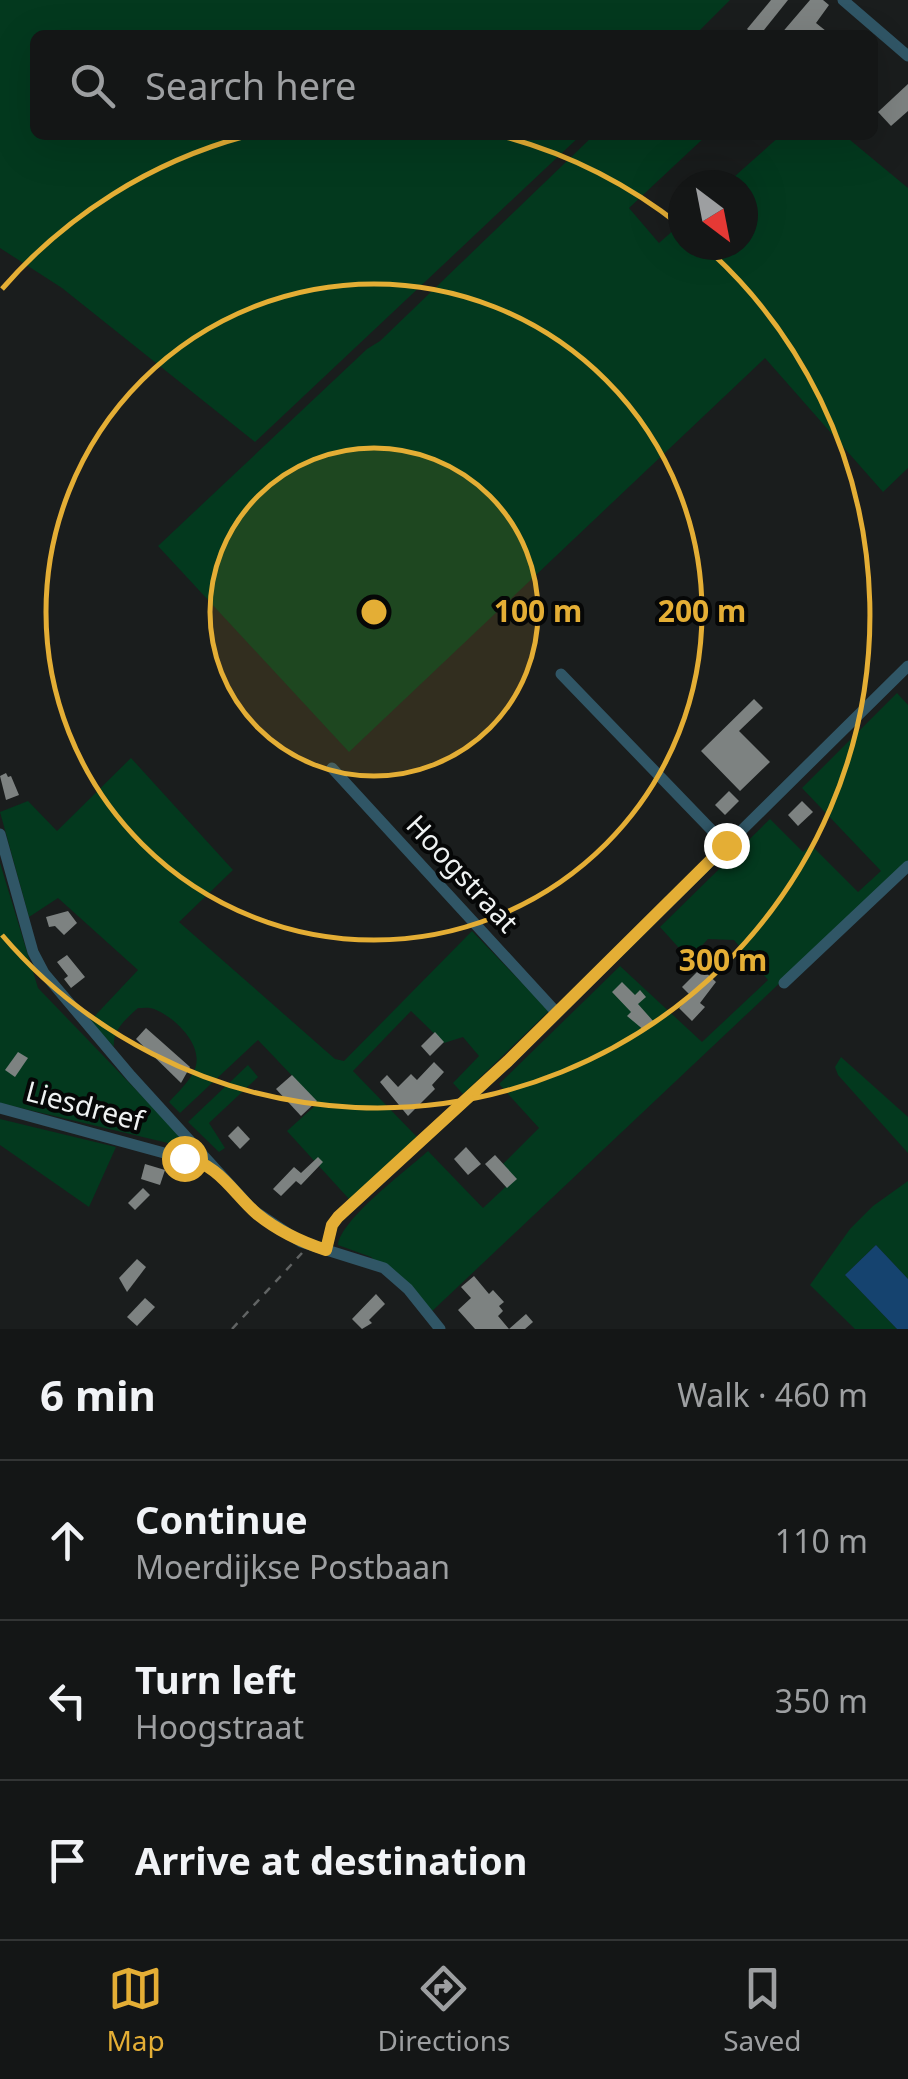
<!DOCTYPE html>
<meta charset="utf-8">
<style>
:root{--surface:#141616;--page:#212323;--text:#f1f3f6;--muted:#9d9fa1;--line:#333535;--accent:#e4ae35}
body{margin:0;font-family:"Noto Sans",sans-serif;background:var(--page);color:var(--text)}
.compass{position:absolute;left:668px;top:170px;width:90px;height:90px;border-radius:50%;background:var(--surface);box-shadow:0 10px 40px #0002;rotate:148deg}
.stop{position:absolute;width:30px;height:30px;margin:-22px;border:8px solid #e4ae35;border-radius:50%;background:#fff}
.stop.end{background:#e4ae35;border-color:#fff;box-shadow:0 2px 10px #0008}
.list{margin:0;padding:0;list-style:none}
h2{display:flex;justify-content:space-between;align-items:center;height:130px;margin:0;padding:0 40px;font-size:42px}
h2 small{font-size:32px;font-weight:400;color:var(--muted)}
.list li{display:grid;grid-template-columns:65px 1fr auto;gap:30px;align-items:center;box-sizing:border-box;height:160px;padding:0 40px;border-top:2px solid var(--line)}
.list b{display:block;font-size:38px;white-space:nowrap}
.list p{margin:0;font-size:32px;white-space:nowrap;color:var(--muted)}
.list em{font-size:32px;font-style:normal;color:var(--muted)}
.icon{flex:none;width:55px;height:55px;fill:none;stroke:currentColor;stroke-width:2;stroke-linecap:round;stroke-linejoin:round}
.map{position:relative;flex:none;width:908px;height:1329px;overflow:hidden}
.search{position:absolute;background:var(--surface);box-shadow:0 10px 40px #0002;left:30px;right:30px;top:30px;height:110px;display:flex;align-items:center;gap:25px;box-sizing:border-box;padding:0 35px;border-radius:15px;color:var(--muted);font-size:38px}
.sheet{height:610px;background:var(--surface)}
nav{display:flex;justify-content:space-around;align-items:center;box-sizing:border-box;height:140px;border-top:2px solid var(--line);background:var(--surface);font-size:28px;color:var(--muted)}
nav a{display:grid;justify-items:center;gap:5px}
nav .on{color:var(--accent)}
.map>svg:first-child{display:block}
.green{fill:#03391e}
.water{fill:#15436f}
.building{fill:#7d8281}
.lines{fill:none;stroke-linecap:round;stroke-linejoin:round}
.path{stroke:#616464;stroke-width:2.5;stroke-dasharray:8 8;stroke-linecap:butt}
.minor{stroke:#305666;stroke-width:11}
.route{stroke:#e4ae35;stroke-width:12}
.ring{fill:none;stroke:#e4ae35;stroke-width:5}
.labels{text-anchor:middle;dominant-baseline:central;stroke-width:8;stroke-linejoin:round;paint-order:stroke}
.street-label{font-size:28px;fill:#eff2f2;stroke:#060707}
.centre{fill:#e4ae35;stroke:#060707;stroke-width:5}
.ring-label{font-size:30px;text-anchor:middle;font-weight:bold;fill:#e4ae35;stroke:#060707;stroke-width:8;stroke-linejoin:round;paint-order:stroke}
</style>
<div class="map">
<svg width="908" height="1329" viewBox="0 0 908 1329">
<rect width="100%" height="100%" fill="#1a1d1d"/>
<g class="green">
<polygon points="0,0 730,0 695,35 35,35 35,135 581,135 255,442 62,288 0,248"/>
<polygon points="594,135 707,135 629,208 659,243 683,222 683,245 743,245 743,185 725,185 781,135 844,135 908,188 908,468 883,492 765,358 349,752 158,546 367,349 380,341"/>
<path d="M897,693L908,705V862L429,1314L371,1257L338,1245C341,1219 407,1170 428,1151L483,1208L515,1178L503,1164L539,1128L499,1084L620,966L702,1042L768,980L734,940L708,939L689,959L660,927L770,819L803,852L811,845L858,892L881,871L802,788Z"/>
<path d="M131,758L233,870L179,922L335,1059L344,1061L472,931L549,1011L463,1094L453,1083L479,1056L463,1037L444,1043L411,1011L353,1071L417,1137L349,1199L287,1131L318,1103L258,1040L180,1113L169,1102C177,1093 189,1082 194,1071C206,1047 175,1017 154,1009C149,1007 143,1008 138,1008C127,1018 112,1030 114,1047L90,1021L138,970L58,898L29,917L0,812L28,801L57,831Z"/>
<polygon points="0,863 38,988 193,1149 0,1103"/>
<polygon points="841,1057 908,1117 908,1153 838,1075 835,1067"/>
<polygon points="248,1065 258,1077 209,1123 225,1148 219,1152 188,1122"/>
<polygon points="0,1119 116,1147 89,1207 0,1145"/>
<polygon points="908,1181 908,1279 876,1245 845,1275 897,1329 855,1329 810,1285 850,1229 873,1206"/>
</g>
<polygon class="water" points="876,1245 908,1279 908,1329 897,1329 845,1275"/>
<g class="building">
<polygon points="771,0 788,0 760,35 754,35 747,29"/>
<polygon points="810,0 823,0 829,5 816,23 831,35 780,35"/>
<polygon points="908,84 908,111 891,126 878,112"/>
<polygon points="754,699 763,708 739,731 770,762 740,791 701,751"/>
<polygon points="6,773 8,777 11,776 19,795 6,800 0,776"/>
<polygon points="729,791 739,801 725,815 715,805"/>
<polygon points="802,801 813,812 798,826 788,815"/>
<polygon points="68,911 77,923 64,935 55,926 49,927 46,917"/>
<polygon points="67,955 85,977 71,988 64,979 68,976 57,962"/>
<polygon points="701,968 716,982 700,1003 705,1007 692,1021 679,1008 691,996 682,987"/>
<polygon points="622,982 635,995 640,990 646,997 638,1004 654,1022 645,1031 627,1016 631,1012 612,992"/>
<polygon points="146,1028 190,1067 181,1083 136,1039"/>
<polygon points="435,1032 444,1042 430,1056 421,1046"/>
<polygon points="18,1052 28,1058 15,1077 5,1070"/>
<polygon points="434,1062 444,1072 432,1085 435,1089 408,1116 380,1082 387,1075 398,1087 411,1074 417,1080"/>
<polygon points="292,1075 317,1101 301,1116 276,1089"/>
<polygon points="238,1126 250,1139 240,1149 228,1136"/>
<polygon points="466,1147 481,1164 468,1175 454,1159"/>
<polygon points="495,1155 517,1179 507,1188 485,1164"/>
<polygon points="318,1157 323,1162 301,1185 296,1181 281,1196 273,1189 294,1167 301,1173"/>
<polygon points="145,1164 165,1170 160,1185 141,1179"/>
<polygon points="143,1188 150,1195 135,1210 128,1203"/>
<polygon points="137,1259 146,1267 127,1292 119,1278"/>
<polygon points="474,1276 489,1294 493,1290 504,1302 499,1306 503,1311 498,1316 509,1329 526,1314 533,1322 525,1329 475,1329 458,1310 471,1298 461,1287"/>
<polygon points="376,1294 385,1304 369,1320 372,1323 362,1329 352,1319"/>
<polygon points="145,1298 155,1307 137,1326 127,1317"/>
</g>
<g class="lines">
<polyline class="path" points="232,1329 302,1253"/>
<g class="minor">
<polyline points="843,0 908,56"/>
<polyline points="561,674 726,845"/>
<polyline points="332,768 556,1012"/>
<polyline points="0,834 33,952 44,973 131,1076 253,1210 301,1242 384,1268 408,1289 440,1329"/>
<polyline points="784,983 908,866"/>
<polyline points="0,1108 208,1165"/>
<polyline points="326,1250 332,1225 338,1217 508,1061 908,666"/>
</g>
</g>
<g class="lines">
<path class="route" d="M184,1158C218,1163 233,1193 257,1214C278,1231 301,1242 326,1250L332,1225L338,1217L508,1061L726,845"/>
</g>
<circle cx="374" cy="612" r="164" fill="#e4ae35" fill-opacity=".12"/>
<g class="ring">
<circle cx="374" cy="612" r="164"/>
<circle cx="374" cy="612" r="328"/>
<path d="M2 289A493 493 0 0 1 246 136M502 136A493 493 0 0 1 681 226M704 246A493 493 0 1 1 2 935"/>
</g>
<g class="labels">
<g class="street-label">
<text transform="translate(463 873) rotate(47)">Hoogstraat</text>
<text transform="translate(85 1105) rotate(15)">Liesdreef</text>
</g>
</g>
<circle cx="374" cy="612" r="15" class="centre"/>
<g class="ring-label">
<text x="538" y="622">100 m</text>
<text x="702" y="622">200 m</text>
<text x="723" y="971">300 m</text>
</g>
</svg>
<svg class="compass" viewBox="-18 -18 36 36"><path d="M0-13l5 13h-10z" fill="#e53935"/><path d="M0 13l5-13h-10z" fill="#9d9fa1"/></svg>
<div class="stop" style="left:184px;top:1158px"></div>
<div class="stop end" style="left:726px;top:845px"></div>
<div class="search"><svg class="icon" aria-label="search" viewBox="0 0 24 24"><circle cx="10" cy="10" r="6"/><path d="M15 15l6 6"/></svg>Search here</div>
</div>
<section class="sheet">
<h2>6 min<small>Walk · 460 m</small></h2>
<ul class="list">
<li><svg class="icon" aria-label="ahead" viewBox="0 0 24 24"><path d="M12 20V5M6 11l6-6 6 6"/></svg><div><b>Continue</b><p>Moerdijkse Postbaan</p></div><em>110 m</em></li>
<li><svg class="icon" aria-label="left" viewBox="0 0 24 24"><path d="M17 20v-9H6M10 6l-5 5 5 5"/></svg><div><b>Turn left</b><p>Hoogstraat</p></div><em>350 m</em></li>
<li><svg class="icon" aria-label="arrive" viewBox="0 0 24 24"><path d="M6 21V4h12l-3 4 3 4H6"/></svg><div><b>Arrive at destination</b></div></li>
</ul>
</section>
<nav>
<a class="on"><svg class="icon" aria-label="map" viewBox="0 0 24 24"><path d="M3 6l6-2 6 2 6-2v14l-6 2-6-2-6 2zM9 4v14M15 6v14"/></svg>Map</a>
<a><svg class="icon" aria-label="directions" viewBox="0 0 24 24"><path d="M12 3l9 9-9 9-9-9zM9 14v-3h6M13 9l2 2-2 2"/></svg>Directions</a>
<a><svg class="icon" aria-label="saved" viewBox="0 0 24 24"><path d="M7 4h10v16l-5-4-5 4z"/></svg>Saved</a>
</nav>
